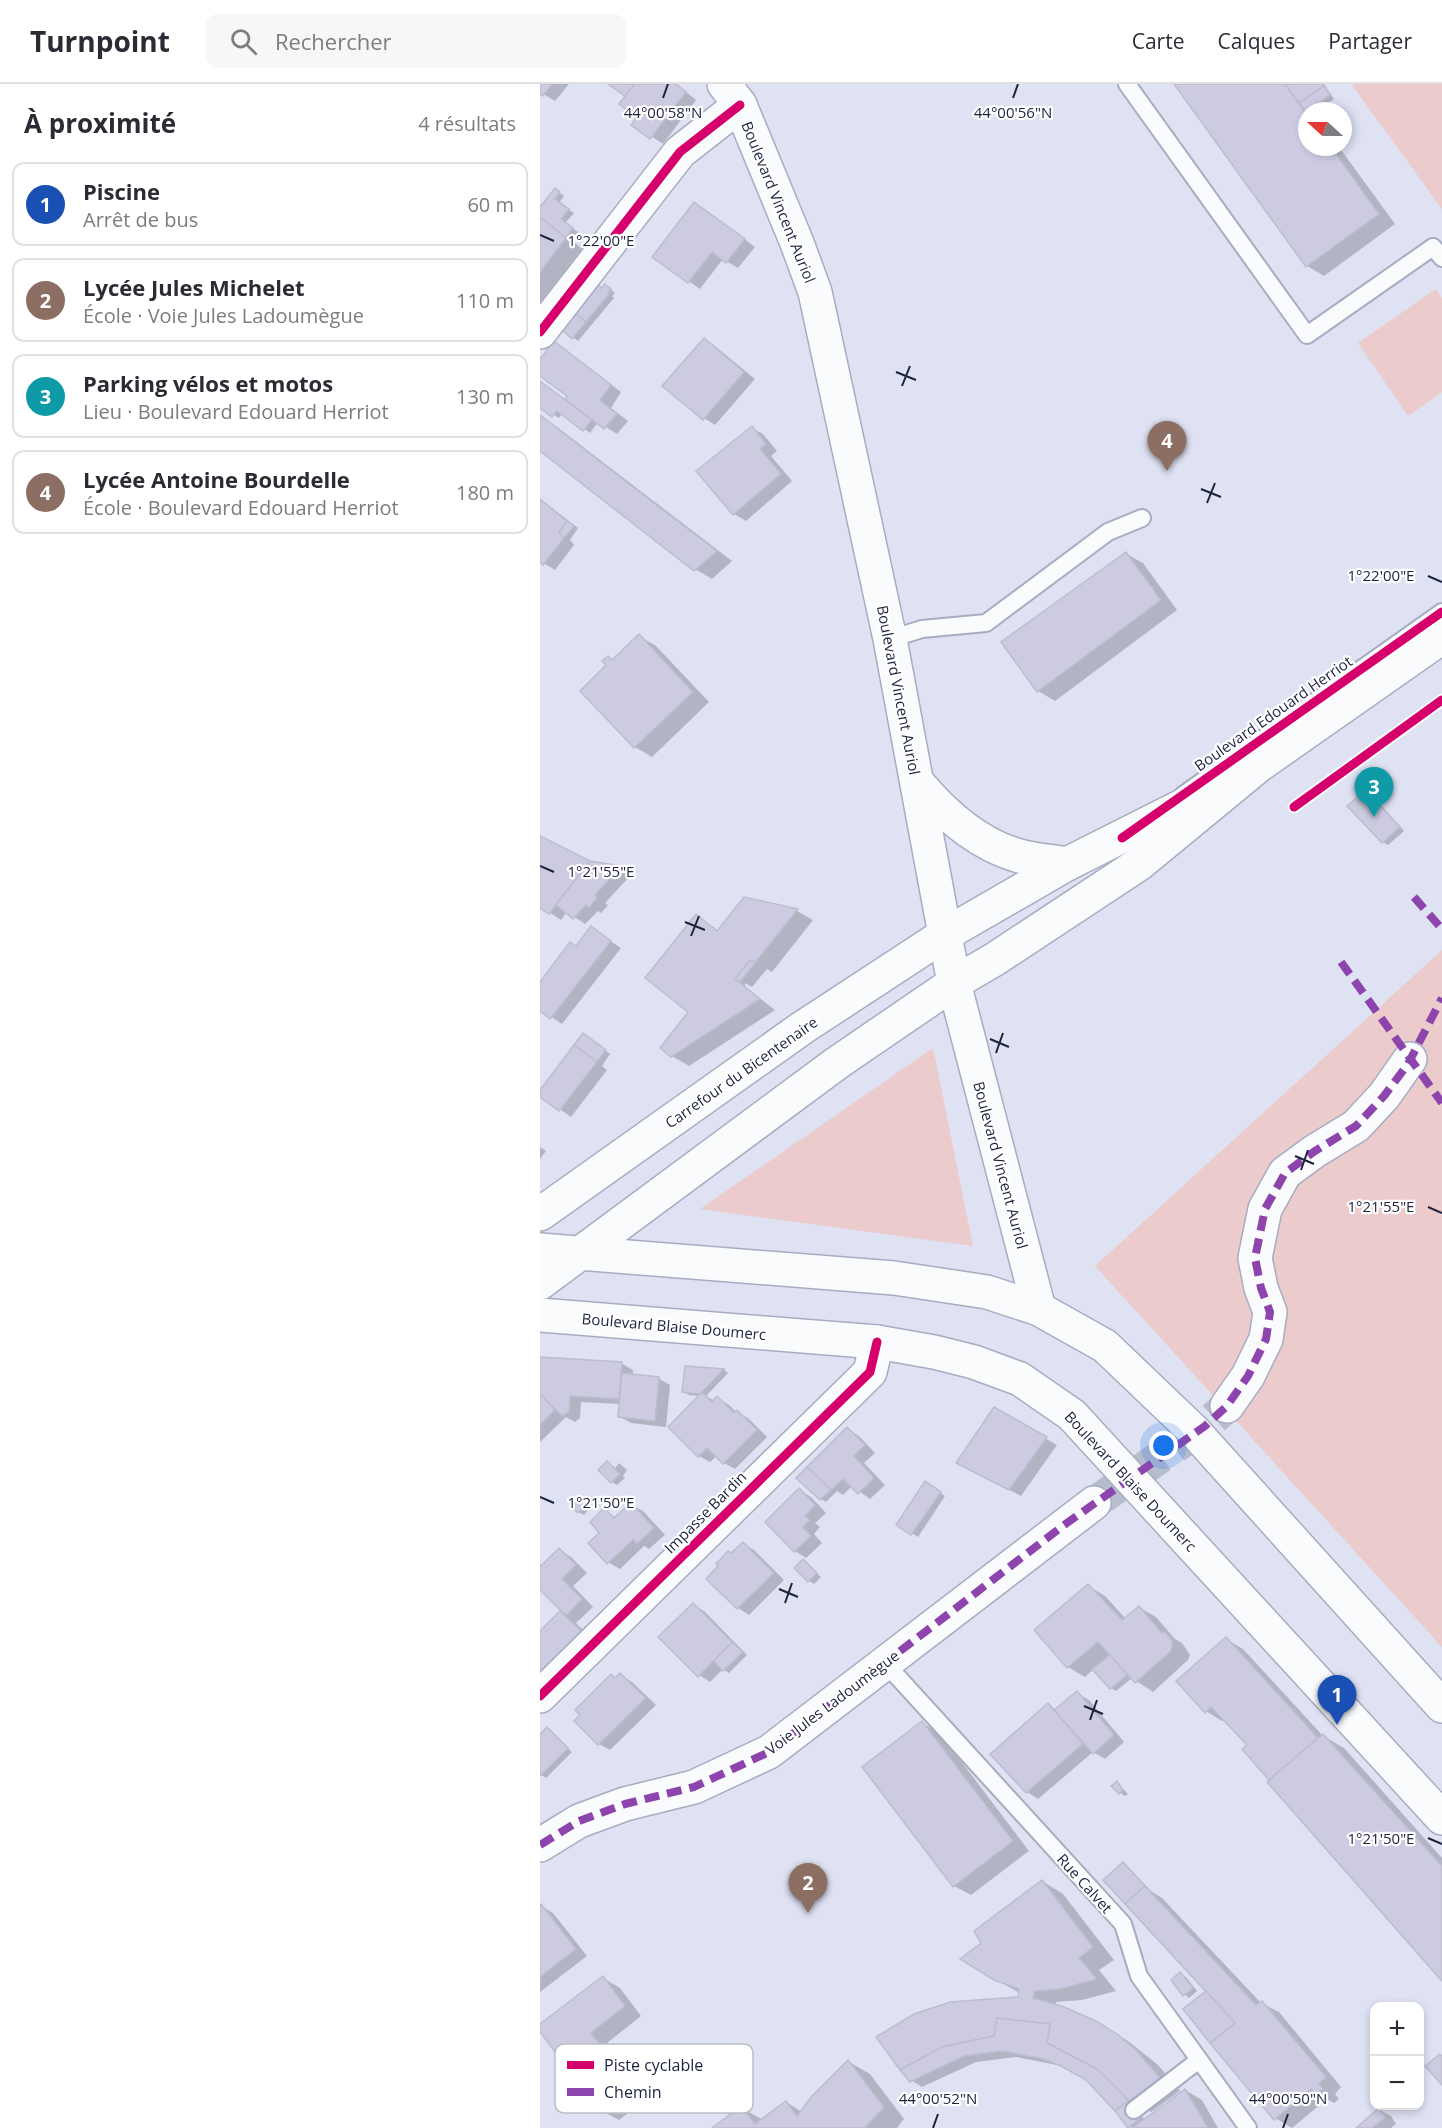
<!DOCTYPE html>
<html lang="fr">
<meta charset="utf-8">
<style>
:root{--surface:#fff;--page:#f7f7f7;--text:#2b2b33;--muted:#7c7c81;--line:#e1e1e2;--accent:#2563eb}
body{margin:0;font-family:"Open Sans",sans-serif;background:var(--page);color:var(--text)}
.controls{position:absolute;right:18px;bottom:18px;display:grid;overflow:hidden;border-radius:12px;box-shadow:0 3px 9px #0003}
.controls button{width:54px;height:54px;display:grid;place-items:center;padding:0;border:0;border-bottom:2px solid var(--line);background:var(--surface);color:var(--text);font:30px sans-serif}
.compass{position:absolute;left:758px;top:18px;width:54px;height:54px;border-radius:50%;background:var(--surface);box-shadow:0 3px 9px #0003;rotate:291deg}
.you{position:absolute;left:624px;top:1362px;width:21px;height:21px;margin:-15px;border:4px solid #fff;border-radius:50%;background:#1a73e8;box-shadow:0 0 0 9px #1a73e833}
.badge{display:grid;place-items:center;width:39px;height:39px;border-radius:50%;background:var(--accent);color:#fff;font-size:20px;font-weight:700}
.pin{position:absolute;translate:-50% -50px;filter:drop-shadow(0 2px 3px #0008)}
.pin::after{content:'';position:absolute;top:32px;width:21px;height:18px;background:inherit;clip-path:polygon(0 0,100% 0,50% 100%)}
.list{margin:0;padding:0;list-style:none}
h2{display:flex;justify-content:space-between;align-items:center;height:78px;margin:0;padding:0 24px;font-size:26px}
h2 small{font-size:20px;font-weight:400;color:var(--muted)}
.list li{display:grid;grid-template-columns:39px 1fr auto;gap:18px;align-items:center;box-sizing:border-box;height:84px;margin:0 12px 12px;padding:0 12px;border:2px solid var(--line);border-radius:12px}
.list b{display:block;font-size:22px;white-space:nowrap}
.list p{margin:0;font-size:20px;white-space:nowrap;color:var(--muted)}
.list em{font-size:20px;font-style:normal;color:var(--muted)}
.icon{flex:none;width:33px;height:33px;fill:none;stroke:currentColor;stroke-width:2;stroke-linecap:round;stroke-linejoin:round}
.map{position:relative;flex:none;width:902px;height:2044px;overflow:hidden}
header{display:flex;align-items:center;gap:36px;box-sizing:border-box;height:84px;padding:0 30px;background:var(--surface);border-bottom:2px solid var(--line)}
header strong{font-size:28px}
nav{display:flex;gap:33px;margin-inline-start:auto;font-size:21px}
.search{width:420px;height:54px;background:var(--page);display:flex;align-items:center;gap:15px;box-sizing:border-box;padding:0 21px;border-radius:12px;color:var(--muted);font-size:22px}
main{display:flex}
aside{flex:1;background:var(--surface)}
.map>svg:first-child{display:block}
.green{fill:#ebcbcb}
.shadow{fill:#0003;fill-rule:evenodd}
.building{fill:#cccbe2;stroke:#bebcd1;stroke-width:1.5}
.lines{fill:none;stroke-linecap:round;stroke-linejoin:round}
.street-tunnel{stroke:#b7bccf;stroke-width:33;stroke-dasharray:33 16;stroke-linecap:butt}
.lane-casing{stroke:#a8acc1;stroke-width:20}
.street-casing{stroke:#a8acc1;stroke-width:36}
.secondary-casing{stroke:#a8acc1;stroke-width:36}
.primary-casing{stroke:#a8acc1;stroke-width:36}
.lane{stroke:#fafbfd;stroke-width:16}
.street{stroke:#fafbfd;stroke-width:33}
.secondary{stroke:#fafbfd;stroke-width:33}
.primary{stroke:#fafbfd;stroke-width:33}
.quiet{stroke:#8e44ad;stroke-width:8;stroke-dasharray:15 8;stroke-linecap:butt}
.cycleway-casing{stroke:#fff;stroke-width:13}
.cycleway{stroke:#d6006c;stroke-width:9}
.ticks{fill:none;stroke:#1d223f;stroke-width:2}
.labels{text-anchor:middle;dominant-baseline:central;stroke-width:4.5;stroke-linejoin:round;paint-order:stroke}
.street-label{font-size:15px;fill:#1d223f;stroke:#fff}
.key{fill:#fff;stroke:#bbbdc5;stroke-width:1.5}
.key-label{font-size:16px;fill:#1d223f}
.ticks-label{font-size:15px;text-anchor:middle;fill:#1d223f;stroke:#fff;stroke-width:4.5;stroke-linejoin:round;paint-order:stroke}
</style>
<header>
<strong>Turnpoint</strong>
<div class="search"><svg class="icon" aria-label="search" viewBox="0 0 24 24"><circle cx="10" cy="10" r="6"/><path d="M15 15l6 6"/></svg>Rechercher</div>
<nav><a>Carte</a><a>Calques</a><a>Partager</a></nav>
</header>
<main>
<aside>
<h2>À proximité<small>4 résultats</small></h2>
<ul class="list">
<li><span class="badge" style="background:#1a4fb4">1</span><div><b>Piscine</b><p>Arrêt de bus</p></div><em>60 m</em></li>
<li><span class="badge" style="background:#8d6e63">2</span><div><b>Lycée Jules Michelet</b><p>École · Voie Jules Ladoumègue</p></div><em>110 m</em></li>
<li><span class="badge" style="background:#0f9aa8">3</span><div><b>Parking vélos et motos</b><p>Lieu · Boulevard Edouard Herriot</p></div><em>130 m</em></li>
<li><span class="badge" style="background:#8d6e63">4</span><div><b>Lycée Antoine Bourdelle</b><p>École · Boulevard Edouard Herriot</p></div><em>180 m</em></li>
</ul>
</aside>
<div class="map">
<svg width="902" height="2044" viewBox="0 0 902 2044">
<rect width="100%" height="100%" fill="#dee2f3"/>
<g class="green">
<polygon points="812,0 902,0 902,125 812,1"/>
<polygon points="896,205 902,214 902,308 868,332 818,259"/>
<polygon points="902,866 902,1563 555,1182"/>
<polygon points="393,964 433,1162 160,1125"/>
</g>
<g class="shadow">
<polygon points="0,0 29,0 15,17 0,8"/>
<polygon points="71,0 136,0 156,16 123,60 93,40 98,34 87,12"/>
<polygon points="636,0 784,0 794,15 777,27 767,27 767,63 799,63 855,140 784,192 767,182"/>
<polygon points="15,106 24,112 19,119 34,129 25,139 38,148 32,156 42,165 0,219 0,126"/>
<polygon points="165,126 215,163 198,184 183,175 160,205 114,173"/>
<polygon points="63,205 70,205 75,209 72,212 74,214 38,257 24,246"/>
<polygon points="164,255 175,262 215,295 175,341 164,334"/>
<polygon points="15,259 81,308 71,324 88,337 77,350 58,338 50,349 22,329 19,334 0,322 0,298 26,317 29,312 0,290 0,277"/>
<polygon points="0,333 17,343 192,477 172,495 155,485 0,365"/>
<polygon points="212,344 223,350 237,367 231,372 252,397 206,437 194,430"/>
<polygon points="0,415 38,444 30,456 34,461 15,486 0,477"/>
<polygon points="586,470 603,479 637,526 515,617 498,607 463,558"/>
<polygon points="99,552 116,562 169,618 112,673 95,663 42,607 68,581 68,574 73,576"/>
<polygon points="826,708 832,711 864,747 848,761 843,758"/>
<polygon points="0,753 49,779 82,784 92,790 65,819 68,821 61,829 58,827 45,840 27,828 21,836 0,822"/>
<polygon points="205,815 257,827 273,836 232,888 227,885 212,903 205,899 205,903 235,926 149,982 132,972 151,928 157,832 179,847"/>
<polygon points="51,844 81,864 22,940 0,925 0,900 37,864"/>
<polygon points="49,954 70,970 62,982 67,986 31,1033 0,1011 0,1008"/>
<polygon points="0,1063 6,1067 0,1075"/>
<polygon points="0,1275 81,1279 93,1286 93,1292 118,1294 130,1301 126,1343 91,1339 79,1332 80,1320 41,1318 40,1334 35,1338 26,1333 0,1358"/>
<polygon points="146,1283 184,1286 188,1289 166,1312 175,1317 178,1314 189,1321 196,1328 208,1334 227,1353 195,1385 184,1379 177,1372 170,1378 159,1372 160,1312 149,1311 143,1308"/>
<polygon points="454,1325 517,1361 481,1412 430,1385"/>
<polygon points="307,1345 319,1352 335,1369 324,1379 345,1401 330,1415 312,1402 303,1411 297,1407 286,1418 281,1415"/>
<polygon points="68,1379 75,1384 79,1379 87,1386 83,1392 85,1394 77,1401 72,1398"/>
<polygon points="391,1402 405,1412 378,1453 358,1440"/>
<polygon points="259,1406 271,1413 286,1429 275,1439 280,1443 274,1450 282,1459 266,1474 255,1467 227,1438"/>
<polygon points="39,1419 48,1426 44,1431 38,1428"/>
<polygon points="91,1421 103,1427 125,1451 109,1465 104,1462 80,1485 68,1478 64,1426 75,1433"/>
<polygon points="203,1460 214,1466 244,1496 209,1531 198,1524 192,1471"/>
<polygon points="19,1466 31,1473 47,1489 33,1502 53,1523 36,1539 52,1555 0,1549 22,1527 0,1504 0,1481 3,1482"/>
<polygon points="263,1477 281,1493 274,1500 269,1497"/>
<polygon points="548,1502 565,1512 586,1535 600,1524 616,1533 635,1555 642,1559 650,1571 648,1576 613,1608 592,1594 576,1607 571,1604 554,1585 545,1593 528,1583"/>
<polygon points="153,1521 164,1527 207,1571 189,1589 183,1585 170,1598 159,1591"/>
<polygon points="686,1555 703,1565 783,1652 804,1664 902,1774 902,1895 730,1694 709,1661 685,1635 682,1637 666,1627"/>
<polygon points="81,1591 92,1598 116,1621 70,1666 59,1660"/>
<polygon points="537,1609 549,1616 584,1658 565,1675 553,1668 498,1715 487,1708 508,1621 517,1626"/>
<polygon points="382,1639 399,1648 489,1767 431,1811 414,1802"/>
<polygon points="7,1645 32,1668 6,1694 0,1690 0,1652"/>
<polygon points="577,1699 588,1710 585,1712 580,1709"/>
<polygon points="583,1780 588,1783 611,1807 622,1814 721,1919 739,1928 801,2003 795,2010 799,2015 794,2019 787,2015 752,2044 735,2034 668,1907"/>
<path d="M502,1797L523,1810L574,1876L559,1886L576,1907L542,1916L516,1918L515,1923L566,1944L588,1957L618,1981L642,2009L645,2006L662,2016L678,2044H592L547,1995L517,1981L476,1973L436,1978L382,2003L371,1996L479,1914L480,1909L455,1895L443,1859ZM640,2007L642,2009L605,2036L597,2026L602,2022L611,2028Z"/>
<polygon points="1,1822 13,1829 47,1872 0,1908"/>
<polygon points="640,1890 646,1893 657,1907 649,1914 644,1910"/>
<polygon points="63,1894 80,1904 101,1932 67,1959 108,2014 79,2036 62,2027 0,1946 0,1942"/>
<polygon points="309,1978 330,1990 364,2035 357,2044 175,2044 202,2024 223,2036 246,2018 262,2028"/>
<polygon points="839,2026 851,2032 856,2040 851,2044 819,2044"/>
</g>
<g class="building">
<polygon points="0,0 12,0 3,12 0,10"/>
<polygon points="68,0 95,0 85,12"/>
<polygon points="95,0 136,0 146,8 110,55 91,41 96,34 79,20"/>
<polygon points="634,0 745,0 767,31 767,63 791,63 839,130 766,183"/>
<polygon points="745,0 782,0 784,2 759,19"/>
<polygon points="784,2 790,11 766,29 759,19"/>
<polygon points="15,104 20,108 15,115 29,125 21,135 33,144 26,154 0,133 0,123"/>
<polygon points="154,118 205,155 186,179 172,168 148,199 112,173"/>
<polygon points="0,133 26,154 0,188"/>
<polygon points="65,200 71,205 68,208 69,210 46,238 36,230 58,201 62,204"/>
<polygon points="36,230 46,238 32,255 22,246"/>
<polygon points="164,254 204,288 163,336 122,302"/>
<polygon points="14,257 71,301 60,316 77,330 64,345 25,315 27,312 0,292 0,275"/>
<polygon points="0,297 52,336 43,347 17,327 12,333 0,324"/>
<polygon points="0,331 123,426 177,467 154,487 0,367"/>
<polygon points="212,342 226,360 220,365 241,390 193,431 156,387"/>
<polygon points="0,415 27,437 19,449 24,454 3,481 0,478"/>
<polygon points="27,437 34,442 24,454 19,449"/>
<polygon points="586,468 621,516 497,608 461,558"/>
<polygon points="99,550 153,608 94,664 40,607 66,581 62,577 68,572 72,576"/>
<polygon points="826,706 860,743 842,759 807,722"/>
<polygon points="0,752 50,777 9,830 0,824"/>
<polygon points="50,777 82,782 55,811 57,814 49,824 46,821 33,835 16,821"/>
<polygon points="204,813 258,825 215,879 210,876 195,895 220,915 131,973 120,964 148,928 105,894 156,830 177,847"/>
<polygon points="51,842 71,857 10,935 0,927 0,898 30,858 36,862"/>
<polygon points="210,876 215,879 200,898 195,895"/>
<polygon points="43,949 66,966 57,978 34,961"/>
<polygon points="34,961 57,978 19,1027 0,1013 0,1006"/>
<polygon points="0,1273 82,1278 79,1315 30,1312 29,1328 22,1332 0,1310"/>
<polygon points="145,1282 184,1285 160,1310 142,1308"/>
<polygon points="82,1289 119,1293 115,1337 78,1333"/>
<polygon points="162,1308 172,1318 177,1312 194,1329 197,1326 217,1346 183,1380 167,1364 158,1373 128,1343"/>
<polygon points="0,1310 15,1326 0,1341"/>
<polygon points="454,1323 507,1353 469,1406 416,1379"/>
<polygon points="307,1343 325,1361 314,1372 334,1394 318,1410 303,1395 291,1406 267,1383"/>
<polygon points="67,1377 80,1390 71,1399 58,1386"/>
<polygon points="267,1383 291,1406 280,1416 256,1394"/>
<polygon points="385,1397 401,1408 371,1451 356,1441"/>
<polygon points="259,1404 275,1421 265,1432 270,1436 263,1443 271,1452 254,1468 225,1438"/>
<polygon points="39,1417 44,1422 38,1429 32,1423"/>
<polygon points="91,1419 114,1444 97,1460 93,1456 67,1480 48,1459 59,1449 50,1438 64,1424 74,1434"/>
<polygon points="203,1458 234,1489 197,1525 166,1495 178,1482 176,1480 188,1467 191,1469"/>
<polygon points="19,1464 36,1481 22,1495 42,1515 26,1532 0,1506 0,1480 1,1482"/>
<polygon points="263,1475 277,1489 268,1498 254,1484"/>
<polygon points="548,1500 582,1536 599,1522 622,1549 625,1548 633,1558 631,1567 595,1599 558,1558 527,1584 494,1546"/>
<polygon points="153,1519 192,1558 158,1593 118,1553"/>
<polygon points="20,1527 42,1548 0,1590 0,1547"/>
<polygon points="686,1553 778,1654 729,1696 702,1665 707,1661 671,1623 665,1629 636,1597"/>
<polygon points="192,1558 203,1568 183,1587 174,1577"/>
<polygon points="570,1571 587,1591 570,1605 552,1585"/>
<polygon points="80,1589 106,1614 58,1661 34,1637 40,1631 35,1626 71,1590 75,1594"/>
<polygon points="537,1607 574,1651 553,1670 514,1626"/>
<polygon points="508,1619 543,1660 486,1709 450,1670"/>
<polygon points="382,1637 473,1757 413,1803 322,1683"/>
<polygon points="7,1643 28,1664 0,1692 0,1650"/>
<polygon points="783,1650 902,1782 902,1897 727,1698"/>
<polygon points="577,1697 583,1706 579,1710 571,1702"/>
<polygon points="583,1778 605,1802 585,1820 563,1796"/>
<polygon points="502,1796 553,1863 539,1874 557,1895 520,1905 495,1907 493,1914 524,1923 556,1937 577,1950 597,1967 620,1994 589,2017 557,1985 507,1959 510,1940 457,1934 454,1952 402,1963 360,1986 336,1953 374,1930 410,1918 478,1913 479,1905 454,1896 420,1875 441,1859 434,1847"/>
<polygon points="605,1802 716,1921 722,1917 786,1993 779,2000 783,2005 776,2010 771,2005 734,2036 670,1959 695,1939 585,1820"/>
<polygon points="1,1820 36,1865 0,1893 0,1821"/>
<polygon points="640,1888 653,1904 643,1912 631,1896"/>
<polygon points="63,1892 85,1922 51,1949 93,2004 61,2028 0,1948 0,1940"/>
<polygon points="666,1907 695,1939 670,1959 643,1925"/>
<polygon points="457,1934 510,1940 507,1959 557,1985 589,2017 575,2027 546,1996 521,1982 504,1975 463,1967 424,1972 370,1998 360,1986 402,1963 454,1952"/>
<polygon points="900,1970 902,1972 902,2001 885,1982"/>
<polygon points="308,1976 344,2023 325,2044 172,2044 201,2022 215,2040 246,2017 257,2032 272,2012"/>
<polygon points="645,2005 668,2044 592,2044"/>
<polygon points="588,2017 602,2033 588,2044 575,2027"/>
<polygon points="839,2024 846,2033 832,2044 816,2044"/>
</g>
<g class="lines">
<polyline class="street-tunnel" points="554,1419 665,1342 687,1322"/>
<defs>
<g id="lane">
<polyline points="587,0 767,251 893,163 902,174"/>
<polyline points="350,555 382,545 446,539 568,448 602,434"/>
<polyline points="643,711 902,528"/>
<polyline points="345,1579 583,1840 599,1892 708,2044"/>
<polyline points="594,2026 659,1976"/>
</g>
<g id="street">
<polyline points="0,248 140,68 200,21"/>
<polyline points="687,1322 708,1292 726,1255 730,1228 721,1204 715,1174 725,1125 745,1089 775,1067 816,1042 844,1012 870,975"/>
<polyline points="0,1612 330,1288 337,1258"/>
<polyline points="0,1761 39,1737 85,1720 154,1703 229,1668 554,1419"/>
</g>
<g id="secondary">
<polyline points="184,0 200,21 257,159 275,208 350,555 414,899 499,1225"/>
<path d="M378,699C404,730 436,759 476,771C492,776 510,777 527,780"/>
<polyline points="0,1130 262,944 404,851 527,780 656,715"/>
<polyline points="0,1199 297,979 414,899 455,875 599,780 718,682 902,553"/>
</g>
<g id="primary">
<polyline points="0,1166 354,1194 447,1208 499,1225 565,1262 654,1347 902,1622"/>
<polyline points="0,1231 337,1258 394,1268 434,1278 480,1295 532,1331 902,1734"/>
</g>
</defs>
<use href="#lane" class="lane-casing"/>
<use href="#street" class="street-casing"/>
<use href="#secondary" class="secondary-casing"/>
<use href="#primary" class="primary-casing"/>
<use href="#lane" class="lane"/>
<use href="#street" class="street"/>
<use href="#secondary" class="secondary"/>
<use href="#primary" class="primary"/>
<g class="quiet">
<polyline points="874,813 902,845"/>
<polyline points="801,878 902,1019"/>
<polyline points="0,1761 39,1737 85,1720 154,1703 229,1668 524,1441 665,1342 687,1322 708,1292 726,1255 730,1228 721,1204 715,1174 725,1125 745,1089 775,1067 816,1042 844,1012 868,980 902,914"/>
</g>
<defs>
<g id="cycleway">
<polyline points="0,248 140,68 200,21"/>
<polyline points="754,723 902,616"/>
<polyline points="582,754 902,528"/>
<polyline points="0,1612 330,1288 337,1258"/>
</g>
</defs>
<use href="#cycleway" class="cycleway-casing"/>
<use href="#cycleway" class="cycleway"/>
</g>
<path class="ticks" d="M123,14L128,0M473,14L478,0M0,151L14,157M356,288L376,296M362,302L370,282M661,405L681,413M667,419L675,399M888,492L902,498M0,782L14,788M145,838L165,846M151,852L159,832M450,955L469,963M456,969L463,949M755,1072L774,1080M761,1086L768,1066M888,1123L902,1129M0,1413L14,1419M239,1505L258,1513M245,1519L252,1499M544,1622L563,1630M550,1636L557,1616M888,1754L902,1760M393,2044L398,2030M743,2044L748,2030"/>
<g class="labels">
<g class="street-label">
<text transform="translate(239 118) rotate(68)">Boulevard Vincent Auriol</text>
<text transform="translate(359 606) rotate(79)">Boulevard Vincent Auriol</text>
<text transform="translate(733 629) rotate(-35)">Boulevard Edouard Herriot</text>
<text transform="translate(201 988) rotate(-35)">Carrefour du Bicentenaire</text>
<text transform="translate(461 1081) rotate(75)">Boulevard Vincent Auriol</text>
<text transform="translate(134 1242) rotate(5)">Boulevard Blaise Doumerc</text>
<text transform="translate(591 1397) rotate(47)">Boulevard Blaise Doumerc</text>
<text transform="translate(165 1428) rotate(-45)">Impasse Bardin</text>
<text transform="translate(292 1618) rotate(-37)">Voie Jules Ladoumègue</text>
<text transform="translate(545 1799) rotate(48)">Rue Calvet</text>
</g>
</g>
<rect x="15" y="1960" width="198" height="69" rx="9" class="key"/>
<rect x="27" y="1977" width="27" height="8" fill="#d6006c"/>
<rect x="27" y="2004" width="27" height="8" fill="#8e44ad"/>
<g class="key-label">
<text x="64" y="1987">Piste cyclable</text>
<text x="64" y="2014">Chemin</text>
</g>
<g class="ticks-label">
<text x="123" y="34">44°00'58"N</text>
<text x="473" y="34">44°00'56"N</text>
<text x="61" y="162">1°22'00"E</text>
<text x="841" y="497">1°22'00"E</text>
<text x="61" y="793">1°21'55"E</text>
<text x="841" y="1128">1°21'55"E</text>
<text x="61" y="1424">1°21'50"E</text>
<text x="841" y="1760">1°21'50"E</text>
<text x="398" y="2020">44°00'52"N</text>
<text x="748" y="2020">44°00'50"N</text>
</g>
</svg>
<div class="controls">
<button>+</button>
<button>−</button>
</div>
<svg class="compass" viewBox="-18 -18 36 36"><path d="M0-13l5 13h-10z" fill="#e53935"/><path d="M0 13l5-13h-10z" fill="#7c7c81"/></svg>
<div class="you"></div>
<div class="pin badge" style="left:797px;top:1641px;background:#1a4fb4">1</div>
<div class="pin badge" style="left:268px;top:1829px;background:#8d6e63">2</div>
<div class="pin badge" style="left:834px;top:733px;background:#0f9aa8">3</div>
<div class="pin badge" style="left:627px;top:387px;background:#8d6e63">4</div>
</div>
</main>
